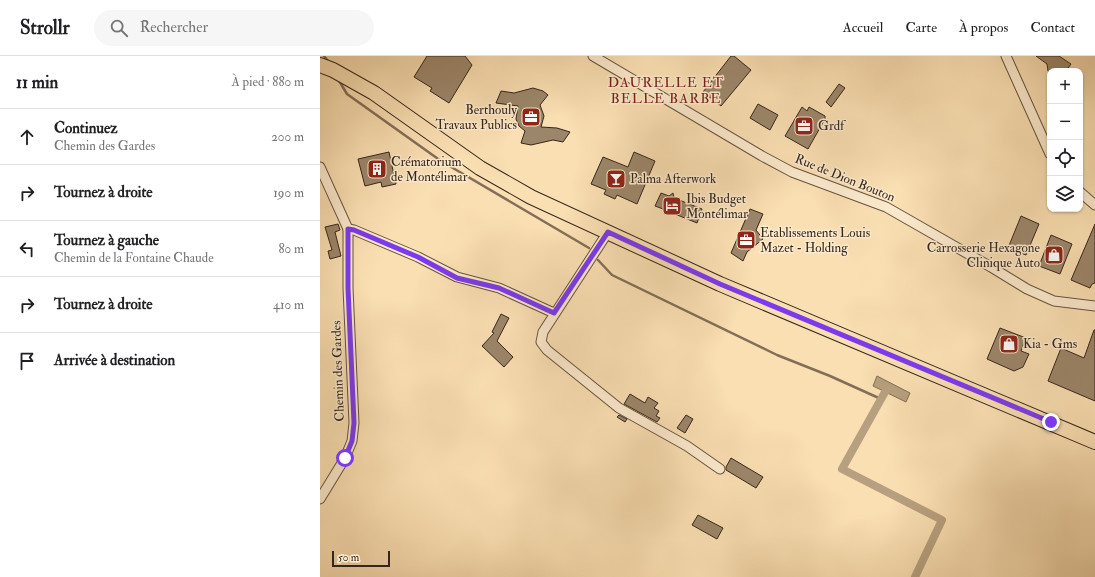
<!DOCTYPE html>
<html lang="fr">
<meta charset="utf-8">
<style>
:root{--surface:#fff;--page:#f6f6f6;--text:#202124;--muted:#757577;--line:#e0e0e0}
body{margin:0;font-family:"IM FELL Double Pica",serif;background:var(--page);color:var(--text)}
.controls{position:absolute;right:12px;top:12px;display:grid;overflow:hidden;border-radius:8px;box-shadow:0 1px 3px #0004}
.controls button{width:36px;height:36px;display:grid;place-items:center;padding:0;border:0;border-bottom:1px solid var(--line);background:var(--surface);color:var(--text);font:20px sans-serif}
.scale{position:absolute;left:12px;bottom:10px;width:58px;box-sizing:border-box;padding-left:4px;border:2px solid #36261d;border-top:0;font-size:11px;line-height:14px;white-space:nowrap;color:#36261d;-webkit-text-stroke:3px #fceacd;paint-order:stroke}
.stop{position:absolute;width:12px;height:12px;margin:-9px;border:3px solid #7c3aed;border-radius:50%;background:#fff}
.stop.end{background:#7c3aed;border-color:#fff;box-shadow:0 1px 4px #0008}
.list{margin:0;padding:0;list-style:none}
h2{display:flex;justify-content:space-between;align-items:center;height:52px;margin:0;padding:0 16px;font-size:17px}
h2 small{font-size:13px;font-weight:400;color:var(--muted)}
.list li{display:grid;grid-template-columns:26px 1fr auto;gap:12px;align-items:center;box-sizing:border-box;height:56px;padding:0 16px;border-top:1px solid var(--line)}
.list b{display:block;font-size:15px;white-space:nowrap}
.list p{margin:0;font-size:13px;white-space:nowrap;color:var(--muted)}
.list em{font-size:13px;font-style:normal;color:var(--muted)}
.icon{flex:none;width:22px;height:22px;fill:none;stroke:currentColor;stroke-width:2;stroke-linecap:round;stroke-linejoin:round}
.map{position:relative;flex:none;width:775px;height:521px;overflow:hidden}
header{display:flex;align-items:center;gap:24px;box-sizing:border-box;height:56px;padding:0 20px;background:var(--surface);border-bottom:1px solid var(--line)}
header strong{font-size:19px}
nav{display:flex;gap:22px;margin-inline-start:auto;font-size:14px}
.search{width:280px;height:36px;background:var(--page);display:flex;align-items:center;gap:10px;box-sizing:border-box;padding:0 14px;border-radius:22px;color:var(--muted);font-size:15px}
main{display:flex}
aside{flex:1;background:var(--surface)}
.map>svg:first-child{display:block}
.water{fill:#b7a07f;stroke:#836f58}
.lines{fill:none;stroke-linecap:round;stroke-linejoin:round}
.stream{stroke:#836f58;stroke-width:2.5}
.canal{stroke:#b7a07f;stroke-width:8}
.building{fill:#9c866a;stroke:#36261d}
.minor-casing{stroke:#675442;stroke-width:11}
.primary-casing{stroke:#36261d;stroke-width:16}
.minor{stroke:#fceacd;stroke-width:9}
.primary{stroke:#fadfb2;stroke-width:14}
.route{stroke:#7c3aed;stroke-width:5}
.labels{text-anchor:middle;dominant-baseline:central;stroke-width:3;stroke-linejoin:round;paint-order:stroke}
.poi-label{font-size:13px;fill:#36261d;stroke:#fceacd;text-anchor:start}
.street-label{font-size:13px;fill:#36261d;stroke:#fceacd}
.neighbourhood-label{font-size:14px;letter-spacing:1px;fill:#7a1f14;stroke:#fceacd}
</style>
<header>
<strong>Strollr</strong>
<div class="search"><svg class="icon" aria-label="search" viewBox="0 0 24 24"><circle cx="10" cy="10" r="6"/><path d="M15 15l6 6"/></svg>Rechercher</div>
<nav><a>Accueil</a><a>Carte</a><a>À propos</a><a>Contact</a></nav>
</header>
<main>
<aside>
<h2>11 min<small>À pied · 880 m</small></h2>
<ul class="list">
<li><svg class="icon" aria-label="ahead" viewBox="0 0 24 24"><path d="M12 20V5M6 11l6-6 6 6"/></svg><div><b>Continuez</b><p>Chemin des Gardes</p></div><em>200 m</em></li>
<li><svg class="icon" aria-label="right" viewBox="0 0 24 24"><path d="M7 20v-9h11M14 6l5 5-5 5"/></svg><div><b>Tournez à droite</b></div><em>190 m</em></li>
<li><svg class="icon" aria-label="left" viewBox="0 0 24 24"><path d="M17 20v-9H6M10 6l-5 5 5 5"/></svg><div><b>Tournez à gauche</b><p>Chemin de la Fontaine Chaude</p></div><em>80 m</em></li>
<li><svg class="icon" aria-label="right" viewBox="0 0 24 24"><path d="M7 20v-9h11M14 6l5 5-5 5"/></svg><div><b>Tournez à droite</b></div><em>410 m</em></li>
<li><svg class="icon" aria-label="arrive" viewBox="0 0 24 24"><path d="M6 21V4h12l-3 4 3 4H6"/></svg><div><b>Arrivée à destination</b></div></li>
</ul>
</aside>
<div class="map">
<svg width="775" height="521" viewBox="0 0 775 521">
<rect width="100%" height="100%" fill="#fadfb2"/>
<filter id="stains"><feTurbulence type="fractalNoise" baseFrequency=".005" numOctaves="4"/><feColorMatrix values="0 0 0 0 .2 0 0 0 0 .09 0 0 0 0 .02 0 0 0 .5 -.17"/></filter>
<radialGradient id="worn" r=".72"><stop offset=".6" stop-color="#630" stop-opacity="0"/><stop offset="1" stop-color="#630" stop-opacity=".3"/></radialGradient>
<polygon class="water" points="557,320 590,337 586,346 553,330"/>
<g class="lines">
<g class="stream">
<polyline points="4,0 8,5"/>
<polyline points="18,23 27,38 121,105 269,192"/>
<polyline points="278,204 292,219 457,299 510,320 561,343"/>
</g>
<polyline class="canal" points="565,336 522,413 622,464 595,521"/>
</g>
<g class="building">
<polygon points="107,0 145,0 152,9 129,47 110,35 112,32 94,21"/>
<polygon points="411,0 414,0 431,14 401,50 383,36"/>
<polygon points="716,0 739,0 751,8 746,15 728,15 727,8"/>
<polygon points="519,28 525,32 511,51 506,46"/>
<polygon points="213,32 223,35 228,39 220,49 224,60 221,71 237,72 250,76 243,86 233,84 211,89 201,87 205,75 199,70 196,63 198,50 176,47 181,35 194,37"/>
<polygon points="438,48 458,59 450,74 430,62"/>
<polygon points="482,51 487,55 489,51 505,60 505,63 488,93 465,80"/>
<polygon points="69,96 76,128 62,131 61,126 45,130 38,103"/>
<polygon points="314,96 335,105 317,148 297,139 295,143 284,138 286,134 271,128 283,101 308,111"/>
<polygon points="341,137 349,140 353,137 354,142 382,153 377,167 350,156 345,157 343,153 335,150"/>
<polygon points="430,153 443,158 436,174 443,183 427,196 423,205 411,197"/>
<polygon points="701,160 719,168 706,199 688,192"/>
<polygon points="18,168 20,174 15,176 21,200 10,203 8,195 12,194 5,171"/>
<polygon points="775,168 775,227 772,228 770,232 751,224"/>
<polygon points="731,179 752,188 740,218 719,210"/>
<polygon points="181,258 189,262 177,285 193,301 184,311 162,290 174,277 172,276"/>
<polygon points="680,272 706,282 701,295 709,298 703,311 694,315 667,303"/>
<polygon points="774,274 775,274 775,345 728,325 741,292 764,302"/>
<polygon points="310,338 325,347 328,341 338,347 334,352 339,355 336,360 340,362 337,366 304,348"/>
<polygon points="299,359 307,363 305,366 297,361"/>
<polygon points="366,359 373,363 365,377 357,372"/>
<polygon points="411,402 443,421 436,432 406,414 406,411"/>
<polygon points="378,459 403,472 397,483 372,469"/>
</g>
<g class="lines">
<defs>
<g id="minor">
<polyline points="273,0 442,100 472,116 566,151 671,211 707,233 734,245 775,250"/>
<polyline points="686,0 730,98"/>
<polyline points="0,111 28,173 28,232 34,367 32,385 25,402 0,443"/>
<polyline points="760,136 775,149"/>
<polyline points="28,173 34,174 98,201 137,221 179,232 234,257"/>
<polyline points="288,176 223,276 221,286 227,294 299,352 367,390 400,413"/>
</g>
<polyline id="primary" points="0,9 13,14 54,37 160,112 211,141 400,228 775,386"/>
</defs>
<use href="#minor" class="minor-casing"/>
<use href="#primary" class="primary-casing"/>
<use href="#minor" class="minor"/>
<use href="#primary" class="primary"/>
</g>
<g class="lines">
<polyline class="route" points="25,402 32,385 34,367 28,232 28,173 34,174 98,201 137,222 179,232 234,257 288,176 400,228 731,366"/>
</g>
<defs>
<symbol id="office-square" viewBox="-11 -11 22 22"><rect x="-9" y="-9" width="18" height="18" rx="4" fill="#8f2418" stroke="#fceacd"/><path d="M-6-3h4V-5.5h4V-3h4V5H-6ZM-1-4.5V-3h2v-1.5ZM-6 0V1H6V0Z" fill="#fff"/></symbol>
<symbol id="building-square" viewBox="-11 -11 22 22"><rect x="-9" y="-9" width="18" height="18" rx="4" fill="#8f2418" stroke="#fceacd"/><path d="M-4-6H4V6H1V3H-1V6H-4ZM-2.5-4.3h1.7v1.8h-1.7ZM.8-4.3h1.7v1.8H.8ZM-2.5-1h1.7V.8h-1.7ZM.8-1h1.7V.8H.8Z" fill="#fff"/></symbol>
<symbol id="bar-square" viewBox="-11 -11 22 22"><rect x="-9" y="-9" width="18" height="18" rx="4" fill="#8f2418" stroke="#fceacd"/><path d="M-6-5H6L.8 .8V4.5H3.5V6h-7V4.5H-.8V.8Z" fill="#fff"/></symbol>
<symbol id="hotel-square" viewBox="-11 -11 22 22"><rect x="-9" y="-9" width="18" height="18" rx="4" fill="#8f2418" stroke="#fceacd"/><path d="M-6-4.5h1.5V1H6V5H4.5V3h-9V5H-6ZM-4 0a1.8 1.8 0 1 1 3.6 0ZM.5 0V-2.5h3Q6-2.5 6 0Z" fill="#fff"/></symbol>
<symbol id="shop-square" viewBox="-11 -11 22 22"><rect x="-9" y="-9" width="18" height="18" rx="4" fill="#8f2418" stroke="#fceacd"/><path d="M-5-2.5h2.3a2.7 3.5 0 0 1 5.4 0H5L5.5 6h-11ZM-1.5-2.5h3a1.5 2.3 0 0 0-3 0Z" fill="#fff"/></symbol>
</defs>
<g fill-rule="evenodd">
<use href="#office-square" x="200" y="50" width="22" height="22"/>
<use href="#office-square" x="473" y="59" width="22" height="22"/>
<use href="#building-square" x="46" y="102" width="22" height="22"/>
<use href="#bar-square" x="285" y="112" width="22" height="22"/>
<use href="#hotel-square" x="341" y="139" width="22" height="22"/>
<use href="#office-square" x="415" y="173" width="22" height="22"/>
<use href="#shop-square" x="723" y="188" width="22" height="22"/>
<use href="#shop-square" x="678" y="277" width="22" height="22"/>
</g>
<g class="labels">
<g class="poi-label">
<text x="197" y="54" text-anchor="end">Berthouly<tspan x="197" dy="15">Travaux Publics</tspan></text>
<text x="498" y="70">Grdf</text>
<text x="71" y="106">Crématorium<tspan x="71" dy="15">de Montélimar</tspan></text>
<text x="310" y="123">Palma Afterwork</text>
<text x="366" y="143">Ibis Budget<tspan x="366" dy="15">Montélimar</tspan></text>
<text x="440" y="177">Etablissements Louis<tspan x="440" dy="15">Mazet - Holding</tspan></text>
<text x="720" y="192" text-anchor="end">Carrosserie Hexagone<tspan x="720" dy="15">Clinique Auto</tspan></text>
<text x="703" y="288">Kia - Gms</text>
</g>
<g class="street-label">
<text transform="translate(525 122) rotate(22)">Rue de Dion Bouton</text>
<text transform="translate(18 315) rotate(-92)">Chemin des Gardes</text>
</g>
<g class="neighbourhood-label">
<text x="346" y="26">DAURELLE ET<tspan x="346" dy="16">BELLE BARBE</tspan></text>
</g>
</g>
<rect width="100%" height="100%" filter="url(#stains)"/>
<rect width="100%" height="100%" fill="url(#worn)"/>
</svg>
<div class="controls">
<button>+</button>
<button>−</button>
<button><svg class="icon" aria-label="locate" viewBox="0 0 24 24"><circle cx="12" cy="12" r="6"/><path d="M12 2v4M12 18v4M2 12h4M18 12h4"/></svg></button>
<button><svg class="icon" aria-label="layers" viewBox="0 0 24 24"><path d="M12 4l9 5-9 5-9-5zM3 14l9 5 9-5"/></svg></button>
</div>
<div class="scale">50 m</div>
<div class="stop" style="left:25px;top:402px"></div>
<div class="stop end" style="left:731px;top:366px"></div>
</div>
</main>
